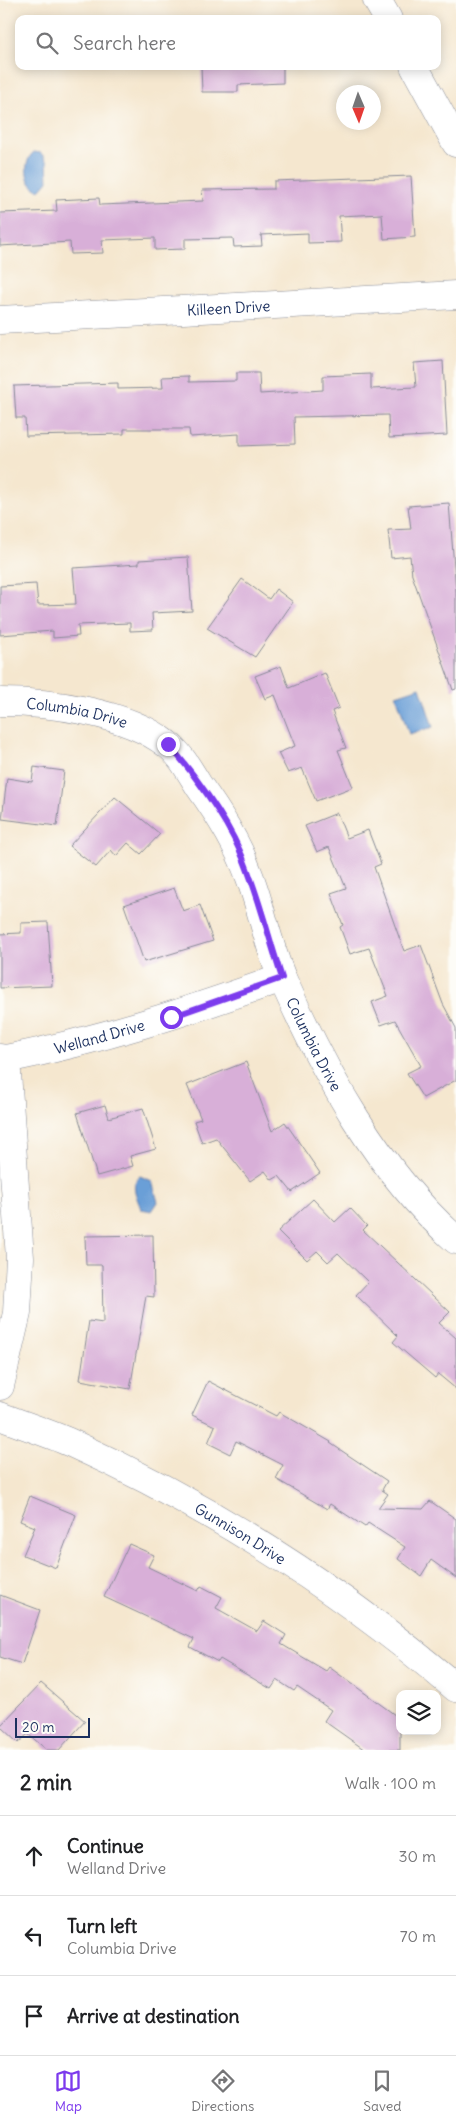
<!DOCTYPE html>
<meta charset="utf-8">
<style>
:root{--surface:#fff;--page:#f2f2f2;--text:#202124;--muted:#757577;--line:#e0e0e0;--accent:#7c3aed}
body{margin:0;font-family:Delius,sans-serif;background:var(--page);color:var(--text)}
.controls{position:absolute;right:15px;bottom:15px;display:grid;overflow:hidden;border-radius:10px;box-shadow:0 2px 12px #0003}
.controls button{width:45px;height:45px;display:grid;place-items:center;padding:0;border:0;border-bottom:1px solid var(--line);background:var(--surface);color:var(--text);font:25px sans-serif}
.compass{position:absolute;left:336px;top:85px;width:45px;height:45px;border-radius:50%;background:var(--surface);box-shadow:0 2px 12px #0003;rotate:178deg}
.scale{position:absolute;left:15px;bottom:12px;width:75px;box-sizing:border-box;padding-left:5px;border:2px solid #1b2f5e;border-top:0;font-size:14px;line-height:18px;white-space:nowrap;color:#1b2f5e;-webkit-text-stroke:4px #fdfcf7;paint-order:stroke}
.stop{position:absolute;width:15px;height:15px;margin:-11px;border:4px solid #7c3aed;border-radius:50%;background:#fff}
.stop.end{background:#7c3aed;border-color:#fff;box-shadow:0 1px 5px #0008}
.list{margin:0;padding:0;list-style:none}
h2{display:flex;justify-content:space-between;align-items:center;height:65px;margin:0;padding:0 20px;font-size:21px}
h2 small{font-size:16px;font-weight:400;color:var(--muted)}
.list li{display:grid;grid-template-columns:32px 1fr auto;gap:15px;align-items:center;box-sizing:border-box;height:80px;padding:0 20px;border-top:1px solid var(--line)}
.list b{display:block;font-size:19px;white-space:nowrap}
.list p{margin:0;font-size:16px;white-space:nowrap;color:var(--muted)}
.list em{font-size:16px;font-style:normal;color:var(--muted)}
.icon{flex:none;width:28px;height:28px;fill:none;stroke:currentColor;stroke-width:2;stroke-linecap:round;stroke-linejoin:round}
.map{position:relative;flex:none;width:456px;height:1750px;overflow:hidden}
.search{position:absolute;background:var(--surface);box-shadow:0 2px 12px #0003;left:15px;right:15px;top:15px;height:55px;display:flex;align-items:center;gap:12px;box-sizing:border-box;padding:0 18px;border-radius:10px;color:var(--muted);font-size:19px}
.sheet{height:305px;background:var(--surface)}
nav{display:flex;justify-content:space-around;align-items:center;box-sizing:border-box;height:70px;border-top:1px solid var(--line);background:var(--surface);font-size:14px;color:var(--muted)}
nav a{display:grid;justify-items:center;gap:2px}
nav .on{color:var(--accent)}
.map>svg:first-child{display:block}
.water{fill:#6b9fd7;stroke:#43679a}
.building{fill:#d8afd8}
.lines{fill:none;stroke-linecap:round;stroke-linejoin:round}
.street-casing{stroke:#888b96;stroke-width:29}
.street{stroke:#fff;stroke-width:28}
.route{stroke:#7c3aed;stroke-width:6}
.labels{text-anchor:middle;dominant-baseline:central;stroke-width:4.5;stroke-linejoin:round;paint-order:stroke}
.street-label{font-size:15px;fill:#1b2f5e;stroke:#fdfcf7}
</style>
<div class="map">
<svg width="456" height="1750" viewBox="0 0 456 1750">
<rect width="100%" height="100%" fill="#fdfcf7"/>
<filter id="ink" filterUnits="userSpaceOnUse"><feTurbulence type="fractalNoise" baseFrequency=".02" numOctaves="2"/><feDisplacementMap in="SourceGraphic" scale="10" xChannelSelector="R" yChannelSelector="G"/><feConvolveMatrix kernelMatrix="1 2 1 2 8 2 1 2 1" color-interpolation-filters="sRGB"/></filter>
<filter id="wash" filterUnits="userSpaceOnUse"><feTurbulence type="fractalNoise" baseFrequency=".0096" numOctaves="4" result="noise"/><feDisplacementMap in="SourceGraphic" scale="20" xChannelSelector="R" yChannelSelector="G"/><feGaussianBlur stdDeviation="1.12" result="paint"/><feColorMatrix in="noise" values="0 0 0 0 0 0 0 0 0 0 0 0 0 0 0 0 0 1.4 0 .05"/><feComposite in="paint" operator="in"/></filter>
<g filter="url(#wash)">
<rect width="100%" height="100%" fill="#f5e7cf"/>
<g class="water">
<path d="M34,152L41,153L47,162L48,181L40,190C25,187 22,161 34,152Z"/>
<polygon points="420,687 433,727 409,734 396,695"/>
<path d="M140,1176L152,1181L158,1202L152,1211L141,1209C137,1197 129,1184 140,1176Z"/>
</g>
<g id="blocks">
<g class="building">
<polygon points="201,66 283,66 283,83 238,85 238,92 202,92"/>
<polygon points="411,176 415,237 384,239 382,214 339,216 341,242 308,243 308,233 261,235 262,246 234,247 233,238 185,239 185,249 155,250 155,238 102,240 103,253 71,254 70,242 0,246 0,213 57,211 56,200 99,198 100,205 203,201 202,190 274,189 274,181"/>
<polygon points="443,361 447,435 389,438 388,415 294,417 295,444 239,446 239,434 190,437 189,429 124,429 124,434 26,436 25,418 16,418 14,386 118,383 118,389 163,388 162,377 189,376 189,382 236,381 236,373 259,373 260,394 323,390 323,376 371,374 371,389 416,387 414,363"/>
<polygon points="449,503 456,592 456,689 453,690 412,575 410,556 391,558 388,530 411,529 408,506"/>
<polygon points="188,557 192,611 152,613 153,630 130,631 130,623 78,625 79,636 53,638 53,631 0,635 0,586 36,584 38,605 76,604 73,568 139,564 139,560"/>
<polygon points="242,579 269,599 276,589 293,602 255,657 207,628"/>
<polygon points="281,666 289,688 325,673 339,708 332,711 346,748 338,750 353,787 316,801 302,768 288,773 278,753 295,746 275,695 265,699 255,676"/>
<polygon points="34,767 64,771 57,826 2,819 7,778 32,782"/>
<polygon points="115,797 160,834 141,854 128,843 116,856 111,850 96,867 69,846"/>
<polygon points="337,813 347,838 368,830 381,864 374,867 404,951 421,945 443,1004 456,1028 456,1080 423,1098 407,1073 421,1066 395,1020 381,1025 372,1002 388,996 369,948 350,954 340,927 343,925 331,893 346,888 329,847 317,852 305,826"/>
<polygon points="174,888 183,911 200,905 213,941 144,962 124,905"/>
<polygon points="48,922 52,986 0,988 0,934 21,933 21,923"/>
<polygon points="246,1062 272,1131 285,1122 320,1173 292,1192 279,1176 272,1180 265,1171 250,1181 216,1138 202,1143 194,1121 201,1119 187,1085"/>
<polygon points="105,1105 109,1118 143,1108 156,1149 130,1156 133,1166 97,1176 77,1113"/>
<polygon points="313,1199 335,1222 350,1208 367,1226 363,1230 450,1312 439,1323 456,1338 456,1389 438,1374 435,1378 393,1342 398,1336 356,1295 368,1282 338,1253 328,1262 317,1251 307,1260 278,1231"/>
<polygon points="153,1235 154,1297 146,1296 130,1389 80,1380 89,1321 103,1323 102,1265 86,1265 85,1236"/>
<polygon points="208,1381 276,1416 279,1412 331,1442 330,1443 387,1481 382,1490 388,1494 378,1508 423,1509 430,1501 456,1519 456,1578 431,1560 421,1576 398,1559 405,1547 368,1523 365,1527 330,1504 327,1509 276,1479 283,1465 236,1441 230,1454 208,1443 215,1426 192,1415"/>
<polygon points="30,1496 76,1515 56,1568 23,1555 35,1527 20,1521"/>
<polygon points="129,1544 154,1555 148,1567 198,1591 201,1586 222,1597 216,1608 257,1631 264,1621 286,1635 281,1644 326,1671 329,1667 391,1712 400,1719 400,1750 365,1750 324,1721 331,1710 297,1687 294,1691 277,1680 271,1689 220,1659 218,1662 190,1647 194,1639 104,1597"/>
<polygon points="0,1595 40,1610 22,1664 0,1657"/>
<polygon points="41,1683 85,1721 59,1750 47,1750 28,1734 18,1743 0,1726"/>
</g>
</g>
</g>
<g filter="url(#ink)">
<use href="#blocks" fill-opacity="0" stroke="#888b96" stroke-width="1"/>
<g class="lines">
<defs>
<g id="street">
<polyline points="377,0 388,19"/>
<polyline points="414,66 456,143"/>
<path id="s1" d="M0,320L456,295"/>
<path id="s2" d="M0,702C50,702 126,712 167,744C181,754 190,772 199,786C219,814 237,842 249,875C262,909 268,946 283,980C325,1074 378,1171 456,1240"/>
<path id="s3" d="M0,1058L6,1059C101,1040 191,1010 282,978"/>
<polyline points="0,1386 17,1313 20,1258 6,1059"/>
<path id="s4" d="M0,1416C23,1425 48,1433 71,1443C210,1506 340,1589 456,1688"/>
</g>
</defs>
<use href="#street" class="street-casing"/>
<use href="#street" class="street"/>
</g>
</g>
<g class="lines" filter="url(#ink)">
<path class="route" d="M168,744C193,772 225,817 240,851C258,892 268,936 282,978L171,1017"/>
</g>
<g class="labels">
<g class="street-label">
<text stroke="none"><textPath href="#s1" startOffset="229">Killeen Drive</textPath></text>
<text stroke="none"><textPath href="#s2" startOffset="78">Columbia Drive</textPath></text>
<text stroke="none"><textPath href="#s3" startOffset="102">Welland Drive</textPath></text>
<text stroke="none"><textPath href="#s2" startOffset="512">Columbia Drive</textPath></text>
<text stroke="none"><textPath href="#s4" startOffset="268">Gunnison Drive</textPath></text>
</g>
</g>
</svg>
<div class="controls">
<button><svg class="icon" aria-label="layers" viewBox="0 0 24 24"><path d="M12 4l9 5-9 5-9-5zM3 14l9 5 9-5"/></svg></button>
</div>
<svg class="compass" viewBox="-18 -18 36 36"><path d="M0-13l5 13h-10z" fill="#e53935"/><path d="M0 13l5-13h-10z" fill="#757577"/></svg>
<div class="scale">20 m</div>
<div class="stop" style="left:171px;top:1017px"></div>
<div class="stop end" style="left:168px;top:744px"></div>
<div class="search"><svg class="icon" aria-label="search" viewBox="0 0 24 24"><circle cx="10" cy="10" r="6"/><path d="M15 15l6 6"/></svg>Search here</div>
</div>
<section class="sheet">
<h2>2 min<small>Walk · 100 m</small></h2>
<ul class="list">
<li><svg class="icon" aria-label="ahead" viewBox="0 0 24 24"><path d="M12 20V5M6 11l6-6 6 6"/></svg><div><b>Continue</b><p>Welland Drive</p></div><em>30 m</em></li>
<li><svg class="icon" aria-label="left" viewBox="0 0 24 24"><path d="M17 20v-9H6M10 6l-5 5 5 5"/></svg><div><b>Turn left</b><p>Columbia Drive</p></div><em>70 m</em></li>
<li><svg class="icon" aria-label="arrive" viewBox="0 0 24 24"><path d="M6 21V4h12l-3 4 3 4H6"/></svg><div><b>Arrive at destination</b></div></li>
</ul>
</section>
<nav>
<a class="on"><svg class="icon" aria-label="map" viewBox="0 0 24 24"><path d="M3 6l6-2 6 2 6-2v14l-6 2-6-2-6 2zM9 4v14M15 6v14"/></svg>Map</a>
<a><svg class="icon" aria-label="directions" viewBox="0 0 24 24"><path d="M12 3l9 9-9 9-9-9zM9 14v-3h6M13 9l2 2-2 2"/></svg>Directions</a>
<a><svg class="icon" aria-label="saved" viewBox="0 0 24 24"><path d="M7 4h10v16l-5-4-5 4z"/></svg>Saved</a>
</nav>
